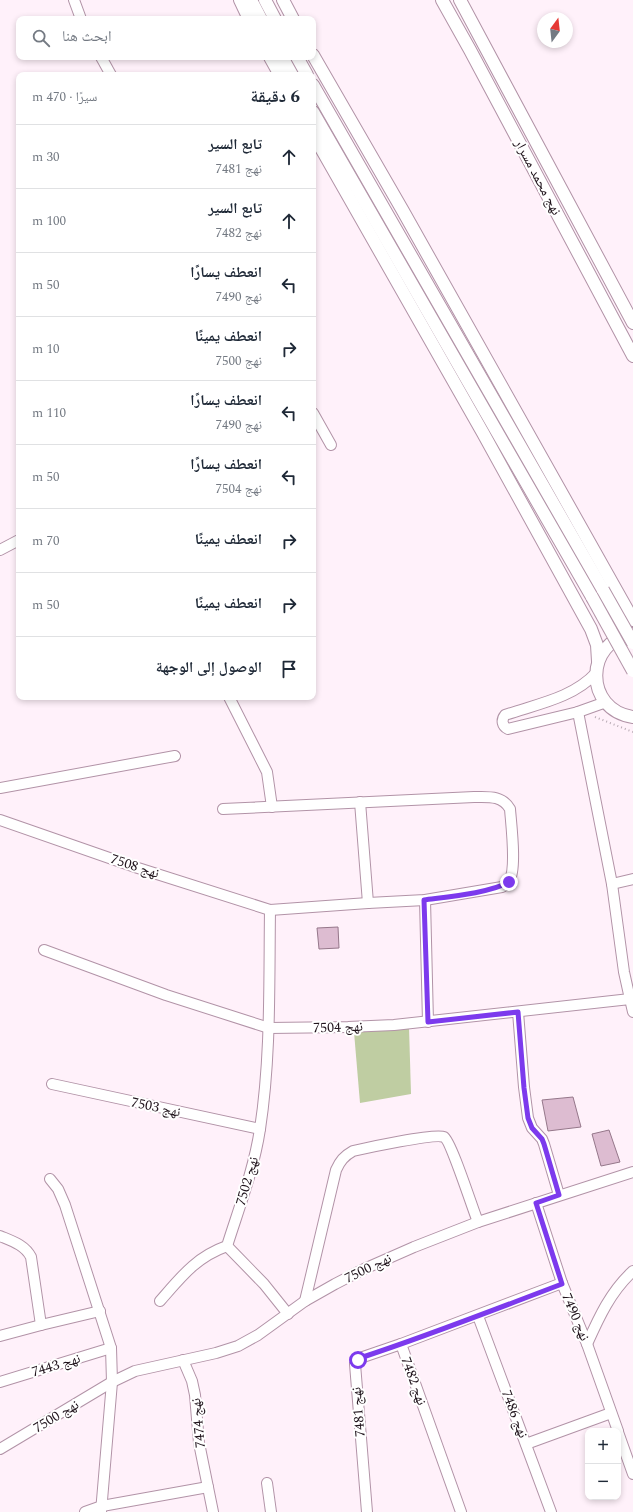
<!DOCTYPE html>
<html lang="ar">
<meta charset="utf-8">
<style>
:root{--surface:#fff;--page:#f6f6f7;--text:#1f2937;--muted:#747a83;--line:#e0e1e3}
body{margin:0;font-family:Spectral,"Noto Naskh Arabic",serif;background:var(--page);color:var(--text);direction:rtl}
.controls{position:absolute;right:12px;bottom:12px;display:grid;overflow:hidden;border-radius:8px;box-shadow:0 2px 6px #0003}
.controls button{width:36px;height:36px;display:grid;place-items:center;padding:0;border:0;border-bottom:1px solid var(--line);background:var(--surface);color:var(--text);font:20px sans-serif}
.compass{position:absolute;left:537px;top:12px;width:36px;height:36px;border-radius:50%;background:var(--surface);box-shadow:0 2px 6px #0003;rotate:15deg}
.stop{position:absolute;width:12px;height:12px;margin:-9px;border:3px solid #7c3aed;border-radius:50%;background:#fff}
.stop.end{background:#7c3aed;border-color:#fff;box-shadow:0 1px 4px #0008}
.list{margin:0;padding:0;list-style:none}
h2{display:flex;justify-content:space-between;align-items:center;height:52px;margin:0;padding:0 16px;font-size:17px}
h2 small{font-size:13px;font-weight:400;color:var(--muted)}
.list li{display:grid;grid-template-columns:26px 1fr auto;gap:12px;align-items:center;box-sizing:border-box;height:64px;padding:0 16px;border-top:1px solid var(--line)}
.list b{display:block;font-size:15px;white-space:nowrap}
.list p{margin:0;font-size:13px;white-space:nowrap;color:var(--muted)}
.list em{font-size:13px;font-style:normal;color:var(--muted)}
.icon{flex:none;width:22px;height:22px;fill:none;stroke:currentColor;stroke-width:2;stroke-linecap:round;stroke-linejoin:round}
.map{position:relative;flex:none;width:633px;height:1512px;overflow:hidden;direction:ltr}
.search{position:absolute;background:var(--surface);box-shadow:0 2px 6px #0003;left:16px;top:16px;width:300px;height:44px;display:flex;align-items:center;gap:10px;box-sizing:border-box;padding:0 14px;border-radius:8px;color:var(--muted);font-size:15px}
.panel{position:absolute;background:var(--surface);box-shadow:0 2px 6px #0003;left:16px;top:72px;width:300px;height:628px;border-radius:8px;direction:rtl}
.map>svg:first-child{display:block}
.green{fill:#bfcda2}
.building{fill:#ddbcd1;stroke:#95778a}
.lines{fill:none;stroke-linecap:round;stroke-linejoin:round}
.minor-casing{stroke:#b293a7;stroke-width:12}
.tertiary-casing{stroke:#b293a7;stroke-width:14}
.path{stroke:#b7aab3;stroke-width:2;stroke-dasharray:1 3;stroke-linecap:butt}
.minor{stroke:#fff;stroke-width:10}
.tertiary{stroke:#fff;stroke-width:12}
.tertiary-bridge-casing{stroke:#b293a7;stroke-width:14;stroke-linecap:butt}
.tertiary-bridge{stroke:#fff;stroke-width:12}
.route{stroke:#7c3aed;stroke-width:5}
.labels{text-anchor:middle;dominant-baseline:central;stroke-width:4;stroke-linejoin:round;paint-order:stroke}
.street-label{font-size:14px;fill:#20141c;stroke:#fff}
</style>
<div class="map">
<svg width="633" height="1512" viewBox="0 0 633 1512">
<rect width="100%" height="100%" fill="#fff1fa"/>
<polygon class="green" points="409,1027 411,1094 360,1103 354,1032"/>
<g class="building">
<polygon points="338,927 339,948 319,949 317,928"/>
<polygon points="573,1097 581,1127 548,1131 542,1100"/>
<polygon points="609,1130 620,1162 601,1166 592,1134"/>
</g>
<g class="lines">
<defs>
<g id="minor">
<polyline points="74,0 81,19"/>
<polyline points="101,57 111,75"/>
<polyline points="313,413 331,445"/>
<polyline points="0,550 19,540"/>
<path d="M596,673C573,698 537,704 505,715C501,720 502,726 508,729L578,712L606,702"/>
<polyline points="229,697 267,772 272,807"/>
<polyline points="578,712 612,884 624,972 630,999"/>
<polyline points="0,788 175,756"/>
<polyline points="360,802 368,903"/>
<path d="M0,820L138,868L270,910L368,903L425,900L502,887C505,885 508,884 509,881C517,870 511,823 510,809C502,795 488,797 474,797L223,809"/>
<polyline points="612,884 633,879"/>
<polyline points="425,900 428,1022"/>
<polyline points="44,950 166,995 269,1028 348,1027 394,1025 630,999 633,1012"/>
<polyline points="518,1012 524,1087 528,1118 532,1128 542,1139 544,1144 559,1195"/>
<polyline points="52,1084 260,1129"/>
<polyline points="50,1179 58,1189 65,1205 111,1348 112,1382 101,1512"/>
<polyline points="536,1203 562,1283 587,1344 618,1431"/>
<path d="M0,1236C12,1241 25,1245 31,1257L41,1325"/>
<polyline points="227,1246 264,1284 288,1314"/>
<path d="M160,1301C181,1277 196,1257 227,1246C239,1208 254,1169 260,1129C271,1057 269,983 270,910"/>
<path d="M305,1301L336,1170C340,1161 344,1156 353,1151C366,1148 435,1133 444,1137C451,1141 473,1210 478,1222"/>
<polyline points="478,1316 551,1512"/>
<polyline points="0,1336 41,1325 100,1311"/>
<path d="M587,1344C599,1317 611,1291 633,1271"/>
<polyline points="183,1360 192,1381 195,1395 199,1443 213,1512"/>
<polyline points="0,1382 111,1348"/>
<polyline points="618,1432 633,1474"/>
<polyline points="526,1444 611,1413"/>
<polyline points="0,1449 112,1382 135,1371 216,1353 238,1346 258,1335 305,1301 335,1284 364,1269 414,1247 478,1222 633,1172"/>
<polyline points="267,1483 271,1512"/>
<polyline points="85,1512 102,1506 208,1487"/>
<polyline points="367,1512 355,1364 363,1357 401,1344"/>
<polyline points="461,1512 401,1344 562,1283"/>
</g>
<g id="tertiary">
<polyline points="240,0 249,19"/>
<polyline points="251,0 261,19"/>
<polyline points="265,0 275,19"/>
<polyline points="283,0 293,19"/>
<polyline points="442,0 470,50 633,356"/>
<polyline points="460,0 633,323"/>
<polyline points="313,55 403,211 633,620"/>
<polyline points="270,57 280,75"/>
<polyline points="282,57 292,75"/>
<polyline points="297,57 307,75"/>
<polyline points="313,85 603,590"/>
<polyline points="313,112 592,597"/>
<polyline points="313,134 483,433 591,629 597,645 598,661"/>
<path d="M633,634C584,641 584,710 633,717"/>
</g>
</defs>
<use href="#minor" class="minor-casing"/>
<use href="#tertiary" class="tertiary-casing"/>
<polyline class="path" points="595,717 633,732"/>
<use href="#minor" class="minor"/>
<use href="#tertiary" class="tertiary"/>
<defs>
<g id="tertiary-bridge">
<polyline points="603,590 633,643"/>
<polyline points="592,597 633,671"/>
</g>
</defs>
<use href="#tertiary-bridge" class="tertiary-bridge-casing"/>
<use href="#tertiary-bridge" class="tertiary-bridge"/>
</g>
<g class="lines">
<path class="route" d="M358,1360L363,1357C430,1335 496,1309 562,1284L536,1203L559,1195L544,1144L542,1139L532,1128L528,1118L524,1088L518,1012L428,1022L424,900C446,897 491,893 509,882"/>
</g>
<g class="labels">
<g class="street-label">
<text transform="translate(538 177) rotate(62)">نهج محمد مسرار</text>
<text transform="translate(135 866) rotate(18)">نهج 7508</text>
<text transform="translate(338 1027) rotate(-2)">نهج 7504</text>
<text transform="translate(156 1107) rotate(12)">نهج 7503</text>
<text transform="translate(247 1181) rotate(-74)">نهج 7502</text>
<text transform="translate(368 1268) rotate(-26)">نهج 7500</text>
<text transform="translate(576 1317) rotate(67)">نهج 7490</text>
<text transform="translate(56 1365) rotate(-17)">نهج 7443</text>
<text transform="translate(414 1381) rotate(70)">نهج 7482</text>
<text transform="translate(358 1412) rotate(-95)">نهج 7481</text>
<text transform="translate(515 1414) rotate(69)">نهج 7486</text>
<text transform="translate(56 1416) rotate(-31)">نهج 7500</text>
<text transform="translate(198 1423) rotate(-96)">نهج 7474</text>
</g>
</g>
</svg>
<div class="controls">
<button>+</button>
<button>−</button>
</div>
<svg class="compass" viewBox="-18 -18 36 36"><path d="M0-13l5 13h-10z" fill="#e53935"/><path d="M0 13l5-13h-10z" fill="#747a83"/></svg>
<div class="stop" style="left:358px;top:1360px"></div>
<div class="stop end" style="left:509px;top:882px"></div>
<div class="search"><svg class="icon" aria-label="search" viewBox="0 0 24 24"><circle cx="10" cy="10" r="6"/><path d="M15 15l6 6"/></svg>ابحث هنا</div>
<section class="panel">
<h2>6 دقيقة<small>سيرًا · 470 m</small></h2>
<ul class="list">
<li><svg class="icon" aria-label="ahead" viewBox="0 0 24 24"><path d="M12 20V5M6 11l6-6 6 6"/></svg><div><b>تابع السير</b><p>نهج 7481</p></div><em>30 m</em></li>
<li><svg class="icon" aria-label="ahead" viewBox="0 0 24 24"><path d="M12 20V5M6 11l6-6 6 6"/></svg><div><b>تابع السير</b><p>نهج 7482</p></div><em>100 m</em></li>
<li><svg class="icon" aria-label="left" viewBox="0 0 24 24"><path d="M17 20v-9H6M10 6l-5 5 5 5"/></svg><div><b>انعطف يسارًا</b><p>نهج 7490</p></div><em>50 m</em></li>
<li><svg class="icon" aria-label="right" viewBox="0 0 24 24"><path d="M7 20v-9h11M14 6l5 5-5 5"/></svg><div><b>انعطف يمينًا</b><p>نهج 7500</p></div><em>10 m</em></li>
<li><svg class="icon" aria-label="left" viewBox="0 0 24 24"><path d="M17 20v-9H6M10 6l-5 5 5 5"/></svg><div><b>انعطف يسارًا</b><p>نهج 7490</p></div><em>110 m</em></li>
<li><svg class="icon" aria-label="left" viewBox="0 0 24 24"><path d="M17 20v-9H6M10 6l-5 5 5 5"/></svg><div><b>انعطف يسارًا</b><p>نهج 7504</p></div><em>50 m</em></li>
<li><svg class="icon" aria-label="right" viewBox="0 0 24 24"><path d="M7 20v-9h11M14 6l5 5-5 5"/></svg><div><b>انعطف يمينًا</b></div><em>70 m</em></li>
<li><svg class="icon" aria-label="right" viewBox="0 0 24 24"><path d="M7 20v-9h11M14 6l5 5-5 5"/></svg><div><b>انعطف يمينًا</b></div><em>50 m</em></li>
<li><svg class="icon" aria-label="arrive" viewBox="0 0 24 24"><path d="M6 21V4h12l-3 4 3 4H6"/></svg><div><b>الوصول إلى الوجهة</b></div></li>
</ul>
</section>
</div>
